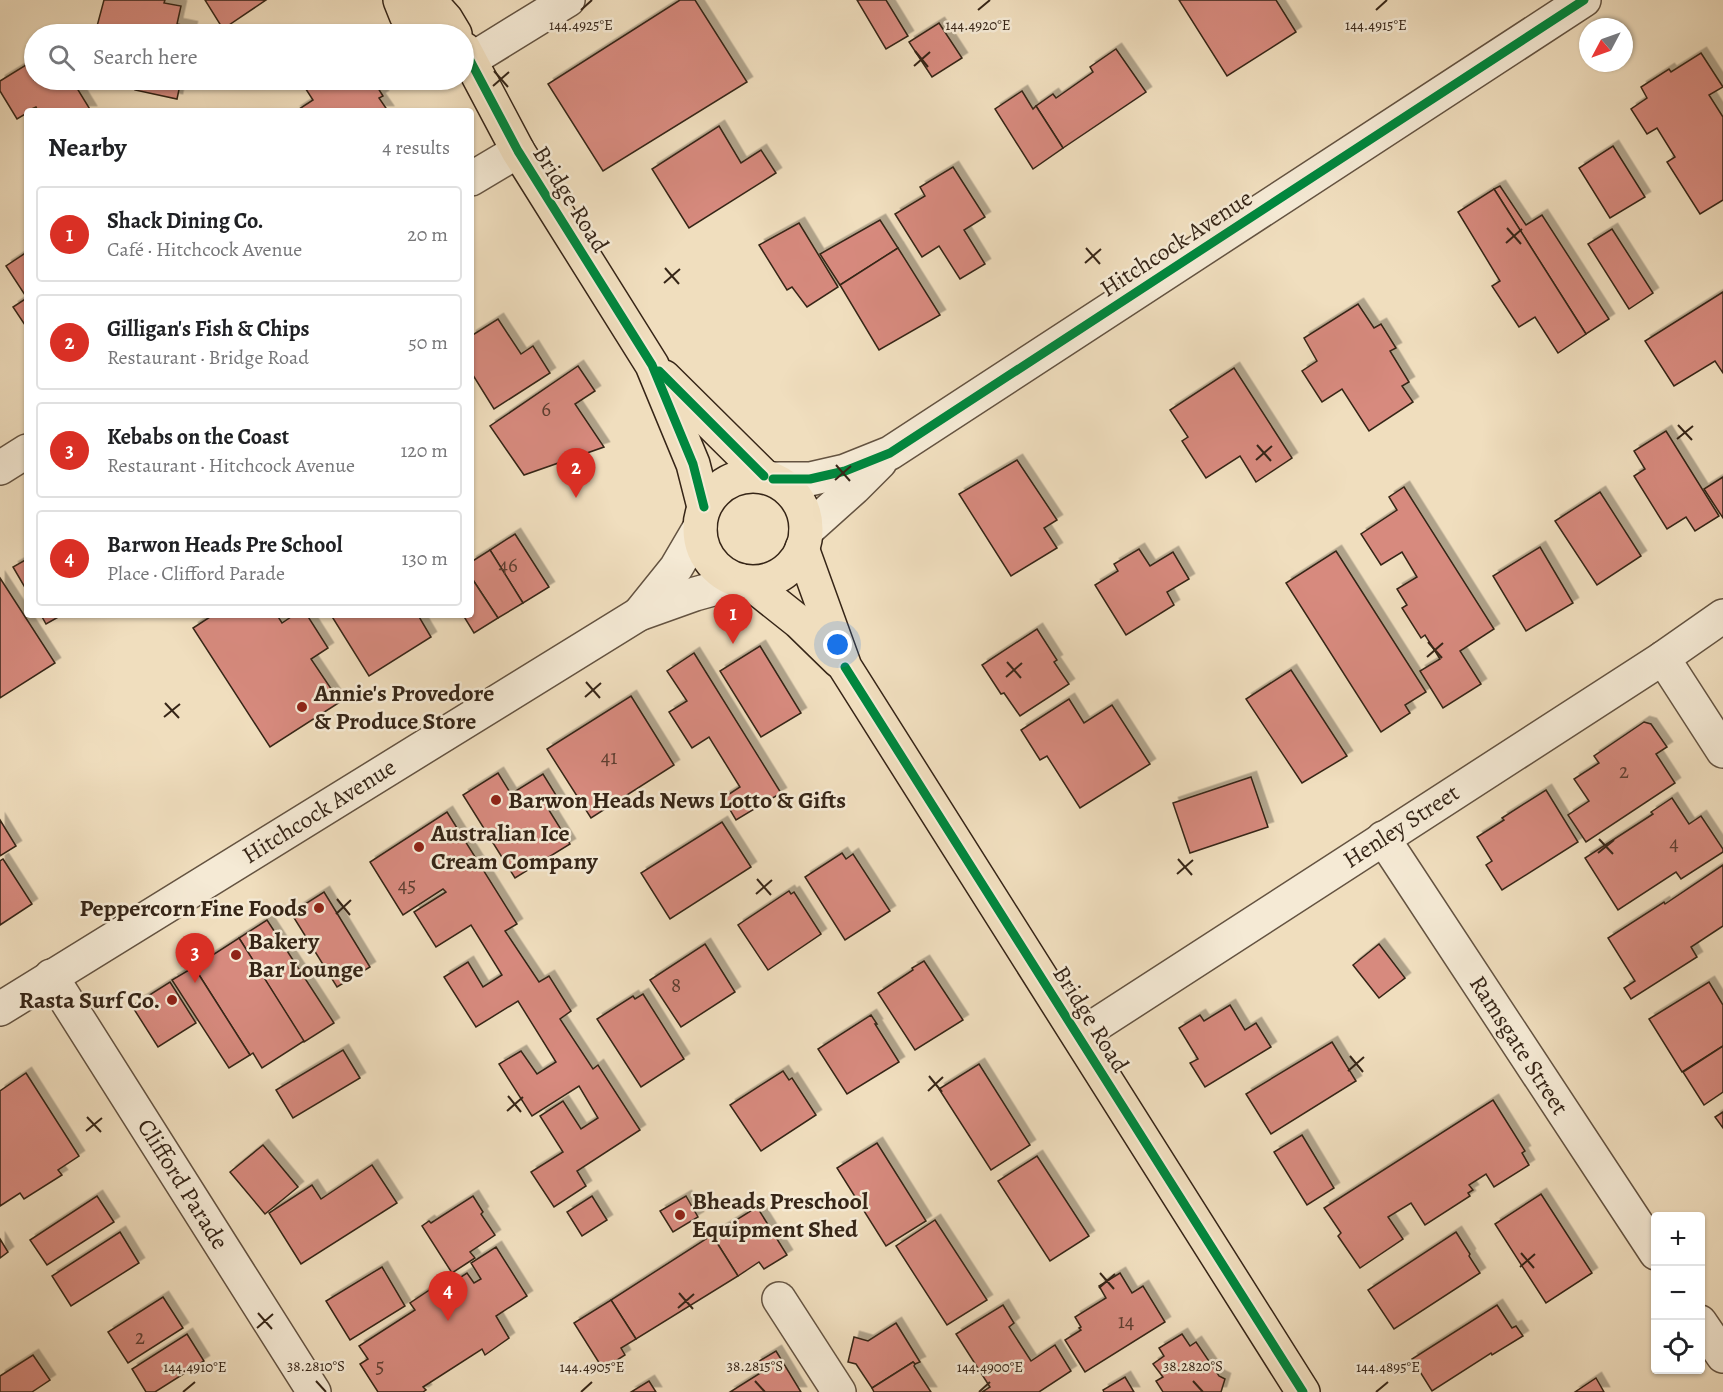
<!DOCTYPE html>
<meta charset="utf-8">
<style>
:root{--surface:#fff;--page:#f2f2f2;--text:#202124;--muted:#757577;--line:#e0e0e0;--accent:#d93025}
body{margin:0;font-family:Alegreya,serif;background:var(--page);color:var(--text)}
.controls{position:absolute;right:18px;bottom:18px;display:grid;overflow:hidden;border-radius:6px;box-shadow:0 2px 4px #0004}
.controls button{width:54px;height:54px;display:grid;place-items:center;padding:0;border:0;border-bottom:2px solid var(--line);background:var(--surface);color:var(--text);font:30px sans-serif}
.compass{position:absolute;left:1579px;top:18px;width:54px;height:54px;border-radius:50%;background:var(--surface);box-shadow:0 2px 4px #0004;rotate:229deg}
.you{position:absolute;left:838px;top:645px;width:21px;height:21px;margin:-15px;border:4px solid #fff;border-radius:50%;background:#1a73e8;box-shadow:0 0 0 9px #1a73e833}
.badge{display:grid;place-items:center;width:39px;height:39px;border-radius:50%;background:var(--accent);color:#fff;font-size:20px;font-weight:700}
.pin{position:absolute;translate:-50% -50px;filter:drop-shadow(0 2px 3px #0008)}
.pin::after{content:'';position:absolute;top:32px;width:21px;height:18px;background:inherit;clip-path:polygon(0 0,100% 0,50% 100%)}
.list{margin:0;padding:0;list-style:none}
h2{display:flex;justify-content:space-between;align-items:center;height:78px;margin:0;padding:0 24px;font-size:26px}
h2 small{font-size:20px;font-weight:400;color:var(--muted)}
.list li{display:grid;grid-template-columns:39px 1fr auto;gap:18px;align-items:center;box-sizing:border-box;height:96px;margin:0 12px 12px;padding:0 12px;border:2px solid var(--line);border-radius:6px}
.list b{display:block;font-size:22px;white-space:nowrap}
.list p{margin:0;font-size:20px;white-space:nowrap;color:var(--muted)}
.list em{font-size:20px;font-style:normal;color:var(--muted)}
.icon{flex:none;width:33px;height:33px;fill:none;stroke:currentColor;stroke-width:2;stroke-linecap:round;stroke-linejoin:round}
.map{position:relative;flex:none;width:1723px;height:1392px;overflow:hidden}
.search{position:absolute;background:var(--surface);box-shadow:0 2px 4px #0004;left:24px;top:24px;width:450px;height:66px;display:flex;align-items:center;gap:15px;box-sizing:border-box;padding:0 21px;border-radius:33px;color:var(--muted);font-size:22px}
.panel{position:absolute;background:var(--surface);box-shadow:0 2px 4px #0004;left:24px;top:108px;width:450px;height:510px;border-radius:6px}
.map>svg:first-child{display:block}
.building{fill:#d78a7e;stroke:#362517;stroke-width:1.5;filter:url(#shadow)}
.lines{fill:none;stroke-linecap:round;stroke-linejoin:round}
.minor-casing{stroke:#645341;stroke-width:36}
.major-casing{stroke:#362517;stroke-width:36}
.minor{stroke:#f5ead5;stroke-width:33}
.major{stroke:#f0debe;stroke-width:33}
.cycleway-casing{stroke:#f5ead5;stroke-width:13}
.cycleway{stroke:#00873e;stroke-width:9}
.ticks{fill:none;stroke:#362517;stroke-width:2}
.poi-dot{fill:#8f2418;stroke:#f5ead5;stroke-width:2}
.labels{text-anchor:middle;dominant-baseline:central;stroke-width:5;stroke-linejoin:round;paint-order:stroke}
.number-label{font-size:21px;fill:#5e3e31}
.street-label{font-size:24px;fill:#362517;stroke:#f5ead5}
.poi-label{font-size:24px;font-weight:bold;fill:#362517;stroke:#f5ead5;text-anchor:start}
.ticks-label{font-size:15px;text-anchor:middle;fill:#362517;stroke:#f5ead5;stroke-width:5;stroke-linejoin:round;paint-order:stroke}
</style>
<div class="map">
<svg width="1723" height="1392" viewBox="0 0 1723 1392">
<defs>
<filter id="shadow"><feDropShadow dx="5.5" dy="-5.5" stdDeviation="0" flood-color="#0004"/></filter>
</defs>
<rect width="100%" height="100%" fill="#f0debe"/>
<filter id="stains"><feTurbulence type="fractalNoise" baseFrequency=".00333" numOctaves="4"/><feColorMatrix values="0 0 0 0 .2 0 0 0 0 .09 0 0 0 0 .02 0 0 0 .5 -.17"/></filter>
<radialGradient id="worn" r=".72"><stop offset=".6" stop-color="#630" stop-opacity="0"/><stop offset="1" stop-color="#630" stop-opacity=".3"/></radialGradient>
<g class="building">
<polygon points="104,0 165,0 164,3 181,6 177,24 192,27 190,34 116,34 96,30"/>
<polygon points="205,0 266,0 223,29"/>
<polygon points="680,0 695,0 747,82 603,171 548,84"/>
<polygon points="857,0 886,0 908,36 886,49"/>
<polygon points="1179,0 1276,0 1296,32 1227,76"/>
<polygon points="939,23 962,58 932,77 909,42"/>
<polygon points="1116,49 1146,92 1063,148 1036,106 1053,94 1056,98 1093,72 1090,67"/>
<polygon points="1701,53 1723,87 1709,95 1723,117 1723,200 1700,214 1667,162 1675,157 1657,128 1647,134 1631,109 1647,98 1641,87 1669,69 1671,72"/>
<polygon points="34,60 34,80 72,80 91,111 38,111 36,107 27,111 27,113 17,119 0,91 0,81"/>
<polygon points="137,80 181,80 177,99 135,90"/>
<polygon points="300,80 373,80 383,96 379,98 388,111 296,111 313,100"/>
<polygon points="1022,91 1033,109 1036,106 1063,148 1033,169 995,109"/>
<polygon points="719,126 741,163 761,150 776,173 689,228 652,169"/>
<polygon points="1613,146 1645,197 1610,218 1579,168"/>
<polygon points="953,167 985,217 964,230 985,264 960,279 939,246 922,257 895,214 925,196 920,187"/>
<polygon points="1500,186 1526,225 1542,215 1609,319 1586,334 1494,189"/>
<polygon points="1494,189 1586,334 1558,353 1535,317 1519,327 1492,286 1500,281 1458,212"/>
<polygon points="880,220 898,248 840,285 820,254"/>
<polygon points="799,223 838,287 807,307 792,287 787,290 759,245"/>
<polygon points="1612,229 1653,293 1629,309 1588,244"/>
<polygon points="898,248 940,315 879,350 840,285"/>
<polygon points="27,252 27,328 13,307 27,298 6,266"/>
<polygon points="1723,292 1723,373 1715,361 1674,386 1645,341"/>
<polygon points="1358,304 1374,328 1381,324 1396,348 1390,351 1409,382 1402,386 1413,402 1369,431 1342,389 1322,402 1302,371 1317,361 1304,338"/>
<polygon points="498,319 521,354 533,346 550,373 494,409 471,372 471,336"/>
<polygon points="578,366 595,391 575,404 604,447 524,475 490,426"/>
<polygon points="1234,368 1292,458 1256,482 1240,456 1206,478 1182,441 1188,437 1170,410"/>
<polygon points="1666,431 1719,516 1695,531 1686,517 1667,529 1634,476 1645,469 1634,451"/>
<polygon points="1017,460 1057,520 1044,528 1057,548 1011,576 959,494"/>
<polygon points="1723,477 1723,518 1704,489"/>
<polygon points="1404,487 1494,629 1460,651 1481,684 1443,708 1420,671 1440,659 1425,635 1421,638 1402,608 1407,605 1397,589 1417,577 1402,552 1381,565 1361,534 1397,510 1389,497"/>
<polygon points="1600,492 1641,556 1597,585 1555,521"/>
<polygon points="515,534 549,587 523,603 490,550"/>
<polygon points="1540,547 1573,603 1526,631 1493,576"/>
<polygon points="1139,549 1150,566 1173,552 1189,579 1167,592 1174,605 1126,635 1095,585 1118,571 1114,564"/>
<polygon points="490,550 523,603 498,618 471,577 471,562"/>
<polygon points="1336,551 1426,692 1405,705 1410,713 1381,732 1286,583"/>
<polygon points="27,559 27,591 13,567"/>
<polygon points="471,577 498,618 474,633 463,615 471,615"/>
<polygon points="0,578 55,663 0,698"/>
<polygon points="41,615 62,615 46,624"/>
<polygon points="213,615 277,615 282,623 294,615 307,615 328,648 311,659 340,702 270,747 193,628"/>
<polygon points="331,615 418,615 431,637 369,676"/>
<polygon points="1037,629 1057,660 1054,662 1069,684 1020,716 1004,693 1001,694 982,665"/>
<polygon points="760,646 801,713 761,737 720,671"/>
<polygon points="694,653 781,793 736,820 723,798 740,787 709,737 692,748 669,712 687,701 667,671"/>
<polygon points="1291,670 1347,756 1302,783 1246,699"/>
<polygon points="631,696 674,765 591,818 547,749"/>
<polygon points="1069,699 1084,723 1112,705 1150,764 1080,808 1047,756 1040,760 1021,730"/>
<polygon points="1644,722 1651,724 1667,747 1656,754 1675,783 1586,842 1568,815 1589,801 1574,779 1599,763 1594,756"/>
<polygon points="498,773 511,794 543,774 559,800 547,807 570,844 515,878 463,795"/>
<polygon points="1251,777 1268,827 1190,853 1173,803"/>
<polygon points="1546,790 1578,842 1502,890 1486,865 1492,861 1477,837 1504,820 1502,818"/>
<polygon points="1672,798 1689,824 1701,816 1723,849 1723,852 1681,879 1676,872 1618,910 1585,858 1653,814 1651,812"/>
<polygon points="447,812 517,924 505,931 539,982 549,976 571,1011 560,1019 593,1069 598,1065 640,1130 577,1171 586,1186 554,1207 531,1172 563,1152 540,1116 563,1101 581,1129 598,1118 579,1086 532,1116 499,1064 521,1051 537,1074 556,1062 518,1001 476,1027 444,977 468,962 483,987 502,975 471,925 436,947 414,912 446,892 443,889 403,915 370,862"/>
<polygon points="0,820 16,846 0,856"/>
<polygon points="722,822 751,867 670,919 641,873"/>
<polygon points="842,853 846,859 853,854 890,911 845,940 805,877"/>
<polygon points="3,859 32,904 0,925 0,861"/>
<polygon points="1723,865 1723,926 1691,947 1697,957 1631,999 1624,988 1635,981 1608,938 1664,902 1665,904"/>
<polygon points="789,891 791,894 794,892 821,934 768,970 738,925"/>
<polygon points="324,892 370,967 337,987 291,913"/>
<polygon points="267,920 334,1023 304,1042 239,938"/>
<polygon points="239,938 304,1041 262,1068 253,1053 250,1055 194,967"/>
<polygon points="705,944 735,992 681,1027 650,980"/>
<polygon points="1379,944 1405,978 1379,998 1353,965"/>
<polygon points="924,961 963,1020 915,1050 878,993 913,970 912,968"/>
<polygon points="194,967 250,1055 229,1068 172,980"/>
<polygon points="170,982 196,1023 158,1047 132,1006"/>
<polygon points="1709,982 1723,1005 1723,1046 1682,1072 1649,1019"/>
<polygon points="643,994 684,1059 641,1087 597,1019 633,996 635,999"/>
<polygon points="1230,1005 1245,1030 1256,1023 1271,1047 1205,1087 1190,1063 1198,1059 1179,1028 1200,1015 1204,1021"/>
<polygon points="871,1015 877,1024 875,1024 899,1062 847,1094 818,1049"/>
<polygon points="1332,1042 1356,1081 1271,1134 1246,1094"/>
<polygon points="1723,1046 1723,1092 1704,1105 1683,1072"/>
<polygon points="343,1050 360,1078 293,1118 276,1090"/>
<polygon points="979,1064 1030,1145 991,1170 939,1089"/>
<polygon points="783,1071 789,1080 792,1078 816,1115 761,1151 730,1105"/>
<polygon points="26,1073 79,1156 58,1170 62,1175 24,1199 20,1193 0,1206 0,1091"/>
<polygon points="1493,1100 1525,1151 1522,1153 1529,1165 1494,1187 1486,1174 1469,1185 1473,1190 1468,1193 1470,1196 1425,1225 1411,1203 1388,1217 1403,1239 1360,1268 1338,1236 1341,1233 1324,1208"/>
<polygon points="1723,1112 1723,1128 1715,1117"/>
<polygon points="1302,1135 1334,1188 1307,1205 1274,1152"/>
<polygon points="877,1143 926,1221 886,1246 837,1168"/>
<polygon points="263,1145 298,1187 265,1214 230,1172"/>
<polygon points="1037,1156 1089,1236 1050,1261 998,1181"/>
<polygon points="372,1165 397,1203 301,1264 269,1213 312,1185 321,1199"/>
<polygon points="1541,1194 1592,1273 1546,1303 1495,1224"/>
<polygon points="97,1196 114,1222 47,1265 30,1240"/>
<polygon points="473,1196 483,1212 481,1214 495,1235 470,1252 475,1258 452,1273 422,1226 429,1221 431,1223"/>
<polygon points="592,1196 607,1220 582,1236 567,1212"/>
<polygon points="686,1196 698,1217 673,1232 660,1211"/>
<polygon points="757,1207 787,1255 764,1269 759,1262 738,1276 712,1235"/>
<polygon points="935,1220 987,1300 947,1325 896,1246"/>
<polygon points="120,1232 139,1263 71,1306 52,1276"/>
<polygon points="1456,1232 1470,1254 1469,1256 1480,1273 1394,1329 1368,1290"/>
<polygon points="712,1235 738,1276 636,1339 611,1300"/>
<polygon points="0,1239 8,1252 0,1258"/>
<polygon points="496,1247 527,1296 496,1316 509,1338 485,1355 482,1349 423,1387 426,1390 423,1392 378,1392 360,1364 368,1359 359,1346 415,1310 410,1303 440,1283 444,1288 467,1273 474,1283 481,1279 471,1263"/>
<polygon points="382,1267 405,1306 350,1340 326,1301"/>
<polygon points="1120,1273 1132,1293 1143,1286 1165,1322 1085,1372 1065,1340 1081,1330 1079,1328 1081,1327 1075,1317 1106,1298 1099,1286"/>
<polygon points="163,1297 183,1328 128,1363 108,1332"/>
<polygon points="611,1300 636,1339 621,1348 625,1355 603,1369 574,1323"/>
<polygon points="1003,1305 1014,1323 1009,1327 1031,1361 1055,1345 1071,1371 1039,1392 982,1392 990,1387 956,1334"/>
<polygon points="1497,1305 1512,1328 1516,1326 1523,1336 1492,1355 1491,1353 1432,1391 1412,1359"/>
<polygon points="896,1323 920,1362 915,1364 913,1362 872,1388 856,1364 848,1362 854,1337 868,1341"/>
<polygon points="187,1334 204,1361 155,1392 146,1392 132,1369"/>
<polygon points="1182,1334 1190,1346 1196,1342 1219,1376 1225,1379 1221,1392 1163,1392 1156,1381 1163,1377 1153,1364 1164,1356 1159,1348"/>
<polygon points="776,1351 801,1392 730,1392 762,1372 756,1363"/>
<polygon points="33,1355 50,1380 32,1392 0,1392 0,1376"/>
<polygon points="913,1362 915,1364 914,1366 931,1392 874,1392 872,1388"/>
<polygon points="1125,1377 1134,1392 1104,1392 1103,1390"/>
<polygon points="1596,1378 1604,1392 1575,1392"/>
<polygon points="649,1381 656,1392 631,1392"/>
</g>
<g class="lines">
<defs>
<g id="minor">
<polyline points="469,61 568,0"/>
<polyline points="471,179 518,151"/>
<polyline points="0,468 27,451"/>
<polyline points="773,479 810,479 845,471 890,453 1584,0"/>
<polyline points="806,531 854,488 880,462"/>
<polyline points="639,614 676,568 700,527"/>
<polyline points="1663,658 1723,751"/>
<polyline points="1383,838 1656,1253"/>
<polyline points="51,976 314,1392"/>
<polyline points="0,1009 639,614 695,594 742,581"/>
<polyline points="1079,1036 1663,658 1723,616"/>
<polyline points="779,1299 839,1392"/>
<polyline points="1700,1322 1723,1356"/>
</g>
<g id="major">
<polyline points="400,0 406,15 419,34"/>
<polyline points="429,0 446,19 455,34"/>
<polyline points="464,49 518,151 652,365 693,464 704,507"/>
<polyline points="664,377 764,476"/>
<circle cx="753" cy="529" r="53"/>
<polyline points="802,548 845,667 1303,1392"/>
<polyline points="750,583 799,622 839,661"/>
</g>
</defs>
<use href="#minor" class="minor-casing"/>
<use href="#major" class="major-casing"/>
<use href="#minor" class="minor"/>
<use href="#major" class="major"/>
<defs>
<g id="cycleway">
<polyline points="464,49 518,151 652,365 693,464 704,507"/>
<polyline points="659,371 764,476"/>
<polyline points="773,479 810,479 845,471 890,453 1584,0"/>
<polyline points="845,667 1303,1392"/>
</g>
</defs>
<use href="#cycleway" class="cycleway-casing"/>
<use href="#cycleway" class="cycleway"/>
</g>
<path class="ticks" d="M581,10L592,0M978,10L990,0M1376,10L1387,0M915,51L928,67M914,66L930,52M494,71L508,87M493,86L509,72M1507,228L1521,244M1506,243L1522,229M1086,248L1100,264M1085,263L1101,249M665,268L679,284M664,283L680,269M1678,425L1692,440M1677,439L1693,426M1257,445L1271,461M1256,460L1272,446M836,465L850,481M835,480L851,466M1428,642L1442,658M1427,657L1443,643M1007,662L1021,678M1006,677L1022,663M586,682L600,698M585,697L601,683M165,703L179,718M164,717L180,704M1599,839L1613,854M1598,853L1614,840M1178,859L1192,875M1177,874L1193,860M757,879L771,895M756,894L772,880M337,899L350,915M336,914L351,900M1350,1056L1363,1072M1348,1071L1364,1057M929,1076L942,1092M928,1091L943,1077M508,1096L521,1112M507,1111L523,1097M87,1117L101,1132M86,1131L102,1118M1521,1253L1534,1268M1520,1267L1535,1254M1100,1273L1114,1289M1099,1288L1115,1274M679,1293L693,1309M678,1308L694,1294M258,1313L272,1329M257,1328L273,1314M316,1381L326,1392M755,1381L765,1392M1193,1381L1203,1392M183,1392L195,1382M581,1392L592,1382M979,1392L990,1382M1376,1392L1388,1382"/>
<g class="poi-dot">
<circle cx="302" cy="707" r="6"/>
<circle cx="496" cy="800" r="6"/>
<circle cx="419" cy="847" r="6"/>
<circle cx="319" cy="908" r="6"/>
<circle cx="236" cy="955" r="6"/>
<circle cx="172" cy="1000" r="6"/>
<circle cx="680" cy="1215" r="6"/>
</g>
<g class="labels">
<g class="number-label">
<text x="546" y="409">6</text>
<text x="508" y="565">46</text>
<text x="609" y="757">41</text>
<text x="1624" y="771">2</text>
<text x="1674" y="843">4</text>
<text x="407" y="885">45</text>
<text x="676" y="985">8</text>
<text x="1126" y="1321">14</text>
<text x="140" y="1337">2</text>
<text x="380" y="1366">5</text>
</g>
<g class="street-label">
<text transform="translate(571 199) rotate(58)">Bridge Road</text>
<text transform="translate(1176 243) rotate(-33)">Hitchcock Avenue</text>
<text transform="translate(319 811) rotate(-32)">Hitchcock Avenue</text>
<text transform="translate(1401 826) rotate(-33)">Henley Street</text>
<text transform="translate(1091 1019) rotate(58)">Bridge Road</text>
<text transform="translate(1519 1045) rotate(57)">Ramsgate Street</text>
<text transform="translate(183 1184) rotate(58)">Clifford Parade</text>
</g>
<g class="poi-label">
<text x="314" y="693">Annie's Provedore<tspan x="314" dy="28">&amp; Produce Store</tspan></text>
<text x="508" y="800">Barwon Heads News Lotto &amp; Gifts</text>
<text x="431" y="833">Australian Ice<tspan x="431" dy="28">Cream Company</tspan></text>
<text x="307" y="908" text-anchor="end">Peppercorn Fine Foods</text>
<text x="248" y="941">Bakery<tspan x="248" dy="28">Bar Lounge</tspan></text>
<text x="160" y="1000" text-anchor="end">Rasta Surf Co.</text>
<text x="692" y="1201">Bheads Preschool<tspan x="692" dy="28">Equipment Shed</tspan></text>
</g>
</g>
<g class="ticks-label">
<text x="581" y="30">144.4925°E</text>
<text x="978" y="30">144.4920°E</text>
<text x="1376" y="30">144.4915°E</text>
<text x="316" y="1371">38.2810°S</text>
<text x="755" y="1371">38.2815°S</text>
<text x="1193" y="1371">38.2820°S</text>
<text x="195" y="1372">144.4910°E</text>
<text x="592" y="1372">144.4905°E</text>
<text x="990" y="1372">144.4900°E</text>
<text x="1388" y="1372">144.4895°E</text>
</g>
<rect width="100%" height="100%" filter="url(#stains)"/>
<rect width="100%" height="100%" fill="url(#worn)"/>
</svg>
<div class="controls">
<button>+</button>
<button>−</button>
<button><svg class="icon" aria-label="locate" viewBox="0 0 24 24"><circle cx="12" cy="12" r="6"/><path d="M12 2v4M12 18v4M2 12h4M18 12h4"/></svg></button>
</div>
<svg class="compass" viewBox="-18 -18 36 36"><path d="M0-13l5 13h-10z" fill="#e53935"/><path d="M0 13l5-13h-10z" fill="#757577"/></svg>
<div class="you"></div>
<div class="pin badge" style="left:733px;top:644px">1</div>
<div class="pin badge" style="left:576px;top:498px">2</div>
<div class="pin badge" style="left:195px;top:983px">3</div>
<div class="pin badge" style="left:448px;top:1321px">4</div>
<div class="search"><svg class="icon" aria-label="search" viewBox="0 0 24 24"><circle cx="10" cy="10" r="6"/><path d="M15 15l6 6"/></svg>Search here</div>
<section class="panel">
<h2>Nearby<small>4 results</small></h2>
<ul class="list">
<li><span class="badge">1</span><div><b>Shack Dining Co.</b><p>Café · Hitchcock Avenue</p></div><em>20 m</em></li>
<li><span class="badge">2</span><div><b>Gilligan's Fish &amp; Chips</b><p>Restaurant · Bridge Road</p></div><em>50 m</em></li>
<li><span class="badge">3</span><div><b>Kebabs on the Coast</b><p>Restaurant · Hitchcock Avenue</p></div><em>120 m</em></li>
<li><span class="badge">4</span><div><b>Barwon Heads Pre School</b><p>Place · Clifford Parade</p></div><em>130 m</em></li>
</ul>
</section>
</div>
